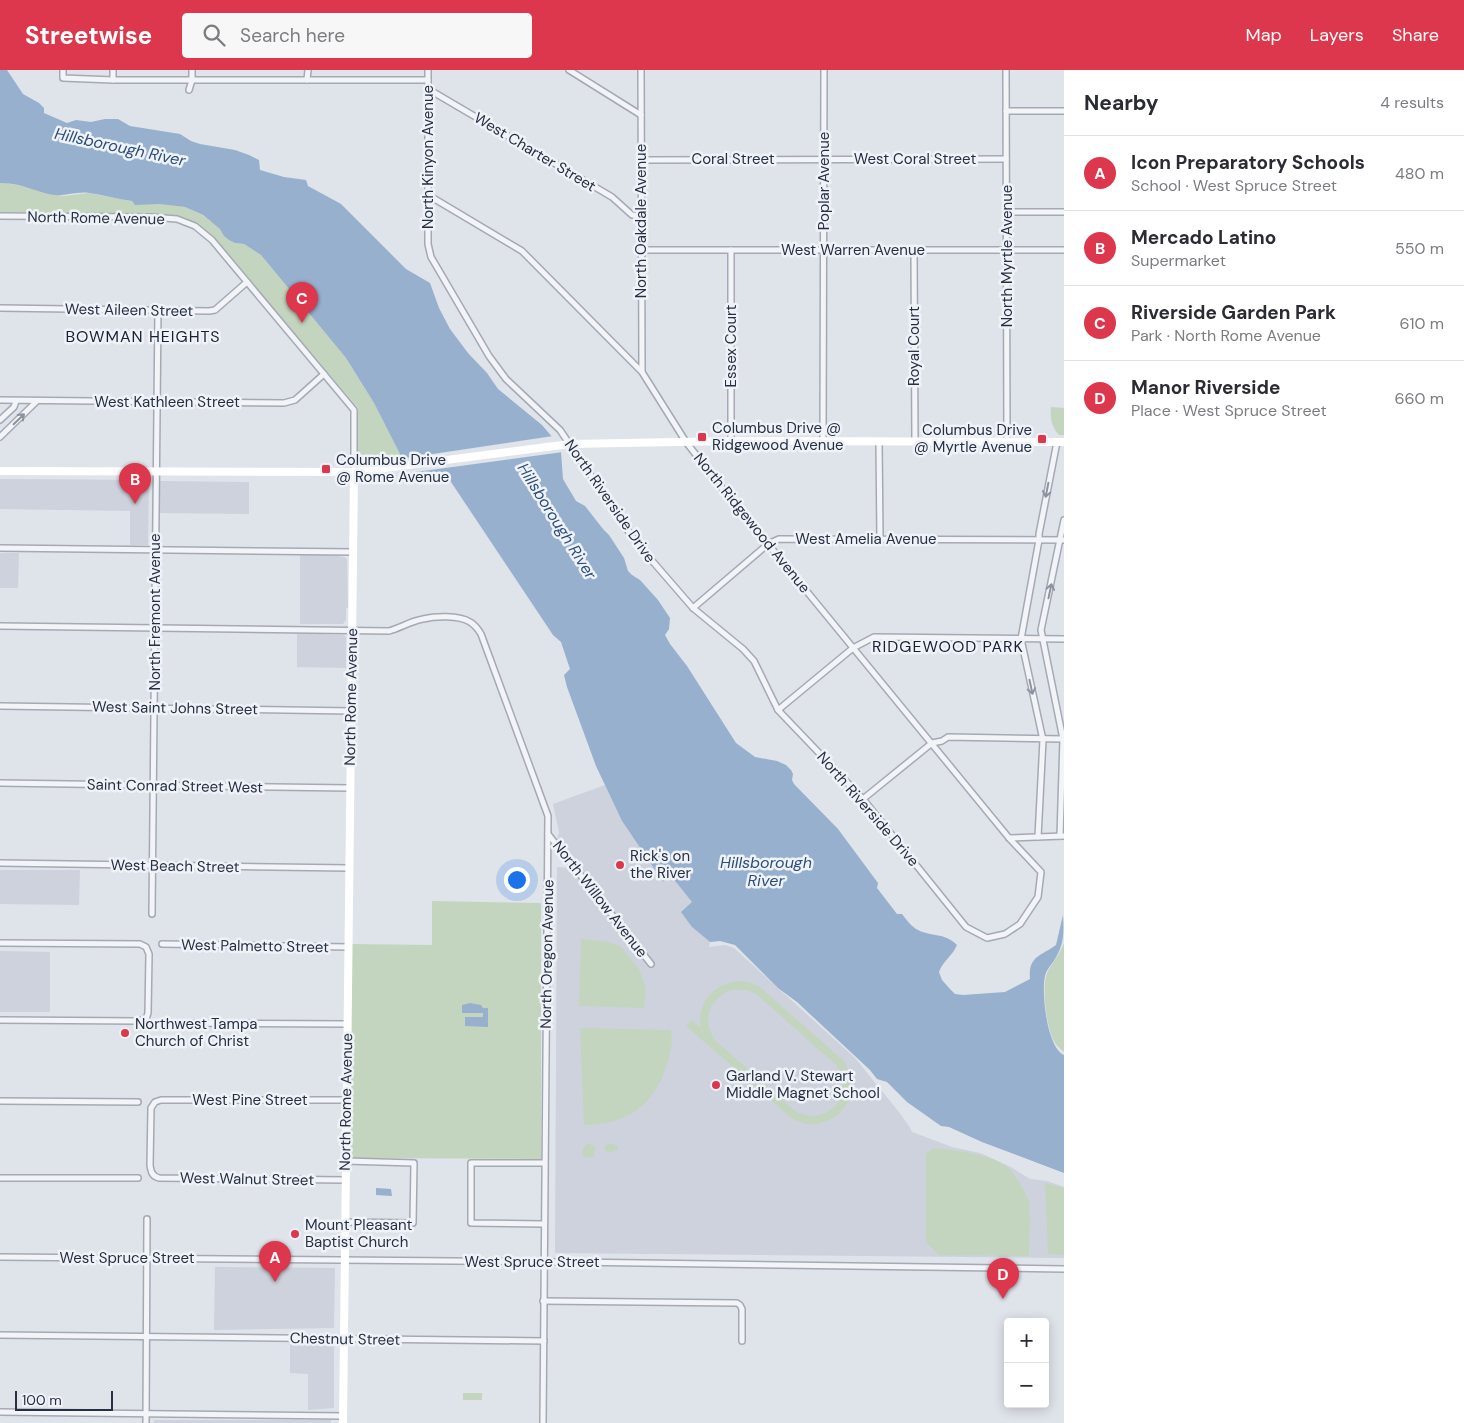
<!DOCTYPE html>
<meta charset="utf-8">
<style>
:root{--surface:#fff;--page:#f7f7f7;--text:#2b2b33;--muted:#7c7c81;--line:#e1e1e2;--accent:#dc374c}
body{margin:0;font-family:"DM Sans",sans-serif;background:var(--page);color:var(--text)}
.controls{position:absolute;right:15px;bottom:15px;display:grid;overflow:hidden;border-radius:5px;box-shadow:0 2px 12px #0003}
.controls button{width:45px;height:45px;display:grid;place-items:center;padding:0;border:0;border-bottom:1px solid var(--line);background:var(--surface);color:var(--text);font:25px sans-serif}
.scale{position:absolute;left:15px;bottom:12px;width:98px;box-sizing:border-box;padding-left:5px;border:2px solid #263043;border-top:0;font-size:14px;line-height:18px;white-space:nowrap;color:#263043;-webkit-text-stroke:4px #eff2f7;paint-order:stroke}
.you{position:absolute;left:516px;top:809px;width:18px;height:18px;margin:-12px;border:4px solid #fff;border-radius:50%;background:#1a73e8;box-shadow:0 0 0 8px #1a73e833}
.badge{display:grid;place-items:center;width:32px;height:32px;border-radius:50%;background:var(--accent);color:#fff;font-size:16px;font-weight:700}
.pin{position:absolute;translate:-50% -41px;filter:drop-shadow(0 1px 2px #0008)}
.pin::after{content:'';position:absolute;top:26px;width:18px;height:15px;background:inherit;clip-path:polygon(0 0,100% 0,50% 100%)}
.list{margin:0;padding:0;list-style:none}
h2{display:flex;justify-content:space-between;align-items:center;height:65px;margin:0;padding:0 20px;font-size:21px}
h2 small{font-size:16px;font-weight:400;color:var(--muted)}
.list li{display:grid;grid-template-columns:32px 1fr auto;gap:15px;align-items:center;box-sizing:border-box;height:75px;padding:0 20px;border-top:1px solid var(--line)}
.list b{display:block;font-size:19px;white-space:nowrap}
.list p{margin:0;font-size:16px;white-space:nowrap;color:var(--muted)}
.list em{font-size:16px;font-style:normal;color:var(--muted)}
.icon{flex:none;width:28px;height:28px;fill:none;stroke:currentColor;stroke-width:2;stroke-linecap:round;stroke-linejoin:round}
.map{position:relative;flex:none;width:1064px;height:1353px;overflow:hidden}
header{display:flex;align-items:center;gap:30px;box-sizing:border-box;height:70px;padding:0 25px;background:var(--accent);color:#fff}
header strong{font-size:24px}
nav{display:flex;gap:28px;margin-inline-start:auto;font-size:18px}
.search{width:350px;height:45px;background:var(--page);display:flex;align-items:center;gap:12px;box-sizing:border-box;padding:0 18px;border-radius:5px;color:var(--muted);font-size:19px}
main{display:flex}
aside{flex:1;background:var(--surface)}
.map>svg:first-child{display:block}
.built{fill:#cdd2dc}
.green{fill:#c4d5bf;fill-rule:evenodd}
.water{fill:#96b0ce}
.pier{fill:#dfe3ea}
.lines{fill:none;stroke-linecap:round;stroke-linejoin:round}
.street-casing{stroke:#a4aab5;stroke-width:8}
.street{stroke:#f2f4f8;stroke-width:5}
.secondary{stroke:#fff;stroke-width:8}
.oneway{stroke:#8c929e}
.poi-dot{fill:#dc374c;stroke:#eff2f7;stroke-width:2}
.labels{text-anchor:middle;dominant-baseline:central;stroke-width:5;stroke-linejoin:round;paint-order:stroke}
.street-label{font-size:15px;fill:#263043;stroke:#eff2f7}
.poi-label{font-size:15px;fill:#263043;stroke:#eff2f7;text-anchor:start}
.water-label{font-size:16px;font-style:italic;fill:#2c4e7b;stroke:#eff2f7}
.neighbourhood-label{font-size:16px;letter-spacing:1px;fill:#192134;stroke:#eff2f7}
</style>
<header>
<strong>Streetwise</strong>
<div class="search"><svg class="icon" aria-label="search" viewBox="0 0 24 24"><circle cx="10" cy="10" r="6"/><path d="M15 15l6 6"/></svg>Search here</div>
<nav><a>Map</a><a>Layers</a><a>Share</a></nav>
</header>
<main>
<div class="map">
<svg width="1064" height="1353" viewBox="0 0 1064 1353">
<rect width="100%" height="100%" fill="#dfe3ea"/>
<g class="built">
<polygon points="0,409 149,410 148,475 130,475 130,441 0,439"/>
<polygon points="160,411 249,412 249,444 160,443"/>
<polygon points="0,483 19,483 18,518 0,518"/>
<polygon points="300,485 332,485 344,487 347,489 348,538 346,538 346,550 343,554 300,554"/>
<polygon points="297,563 343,565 346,567 346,598 297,597"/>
<polygon points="605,715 622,751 662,812 671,806 692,832 692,857 710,872 709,877 725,875 734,878 855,988 899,1042 909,1056 912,1062 952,1077 980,1083 1011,1097 1030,1109 1047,1111 1064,1117 1064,1188 555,1183 557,797 571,798 650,897 654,894 557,770 559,762 553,734"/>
<polygon points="0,800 80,800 79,835 0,834"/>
<polygon points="0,881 50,882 50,942 0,942"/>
<polygon points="215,1197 335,1198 334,1258 214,1260"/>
<polygon points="290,1274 334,1276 334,1338 308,1340 308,1304 290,1303"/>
<rect x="154" y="1350" width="177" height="3"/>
</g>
<g class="green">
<path d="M0,113H7L37,119L52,124L64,126L88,123L132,131L185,137L202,145L221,159L224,166L235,173L244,174L261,185L346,288L374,333L401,386L380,392H358V338L214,168C198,153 183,147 162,144L0,142Z"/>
<path d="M1051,337L1064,338V365H1059C1051,356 1050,348 1051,337Z"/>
<polygon points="432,831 541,833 541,1089 350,1088 352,874 432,875"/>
<polygon points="581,869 608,872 621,877 639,899 646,918 644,938 579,936"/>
<path d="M1064,873V982C1059,978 1054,973 1052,967C1046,951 1041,916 1048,901C1053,891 1060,884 1064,873Z"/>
<path d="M737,911L749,912L760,917L843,990C869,1027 830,1070 791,1048L686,956L692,950L700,957C698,933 713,914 737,911ZM732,920H747L756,924L836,995C857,1025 827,1058 795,1041L715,970C701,950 710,927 732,920Z"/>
<path d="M586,958L671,960C673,975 671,981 667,994C654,1035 628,1055 584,1055L580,959Z"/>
<polygon points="589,1073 595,1076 594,1087 587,1088 582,1085 584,1076"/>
<polygon points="607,1073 617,1075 618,1080 611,1082 605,1081 605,1076"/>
<path d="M936,1078C955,1080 992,1085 1006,1096C1014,1102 1026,1122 1029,1132C1031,1144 1029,1172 1029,1186L939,1185L926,1172V1084L932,1079Z"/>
<polygon points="1045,1113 1064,1118 1064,1185 1048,1184"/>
<rect x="463" y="1323" width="19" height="7"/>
</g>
<g class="water">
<path d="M0,0H7L23,24L39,33L44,38V43L67,53L76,50L91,52L105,49H118L130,56L180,64L191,71L200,74L235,80L249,85L259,90L260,100L284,107L306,110L308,116L341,134L406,199L430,213L439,238L450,259L468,283L487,303L498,319L542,355L553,368L561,382L563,409L576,431L585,436L603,459L609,465L624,488L628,501L632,505L640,510L658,530L670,548L669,559L665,565L670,574L687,596L736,673L755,687L777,691L786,695L791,700L793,704L792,710L794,714L838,759L878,813L877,818L897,844H902C906,849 910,855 916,859C929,867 945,862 957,875C953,885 943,891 939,902L942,910L950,919L955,924L963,925L1005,922L1030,909C1028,886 1041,886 1056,875L1063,845C1064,866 1064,875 1053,892C1050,896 1046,901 1045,906C1041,922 1047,978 1064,985V1103L982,1072L949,1057L941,1056L907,1032L887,1012L877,1009L870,1000L797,932L778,918L735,875L720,871L710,872L692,857L681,842L692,832L671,806L663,812L622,751L596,696L567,617L564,605L570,599L561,572L553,565L447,406H404L401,386L374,333L346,288L261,185L244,174L235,173L229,170L224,166L220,159L203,145L185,137L159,134L135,135L132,131C118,129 103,125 89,123C78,121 66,126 54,125C36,122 19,112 0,113Z"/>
<polygon points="470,933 481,935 483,938 488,938 488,957 465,956 465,947 483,947 483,943 462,943 462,935"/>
<polygon points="376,1118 391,1119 392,1126 376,1125"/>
</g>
<polygon class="pier" points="553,366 563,382 401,404 399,389"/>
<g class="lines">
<defs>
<g id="street">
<polyline points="63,0 63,8 113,10 428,10"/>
<polyline points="428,0 428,174 431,187 489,286 506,309 560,360 635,471 693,538 743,579 754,591 778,640 863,729 966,857 987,868 1005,864 1020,854 1038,827 1041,802 1009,768 722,418 686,372 642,302 522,181 428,125"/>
<polyline points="569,0 641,45"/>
<polyline points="641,0 642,301"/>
<polyline points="1006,0 1007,372"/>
<polyline points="113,10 113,0"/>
<polyline points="307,10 308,0"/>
<polyline points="428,19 612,127 632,145 641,146"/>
<polyline points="189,20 192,10 192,0"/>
<polyline points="1006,41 1064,41"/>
<polyline points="641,90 1006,89"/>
<polyline points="1007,142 1064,142"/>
<polyline points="0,146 150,147 177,149 195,156 212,170 354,340 354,402"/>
<polyline points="641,180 1064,180"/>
<polyline points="731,180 731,371"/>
<polyline points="914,180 915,372"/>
<polyline points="0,238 209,241 215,240 247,212"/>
<polyline points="0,330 284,333 295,330 324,304"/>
<polyline points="0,350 14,337 16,331"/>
<polyline points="0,367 37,331"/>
<polyline points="823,372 824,0"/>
<polyline points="879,372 880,469"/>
<polyline points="0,478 353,482"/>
<polyline points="693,538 768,474 779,469 1064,470"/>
<path d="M0,556L389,561C400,558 411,551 423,549C435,546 459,545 470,552C475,555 478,559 481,564L548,746L543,1353"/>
<polyline points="0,636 351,641"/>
<polyline points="778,640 853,578 874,567 1064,569"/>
<polyline points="0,713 350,718"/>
<polyline points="863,729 932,673 942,671 948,667 1064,669"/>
<polyline points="548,764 651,894"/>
<polyline points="1060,766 1063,669 1041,560 1064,450"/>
<polyline points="1038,767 1043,670 1021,569 1039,470 1039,464 1057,372"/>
<polyline points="1009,768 1064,766"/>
<polyline points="0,793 349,798"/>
<polyline points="152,844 158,240"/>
<polyline points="0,873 140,874 146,877 149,884 148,943 146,949 138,951 0,950"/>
<polyline points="162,874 348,877"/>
<polyline points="165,953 347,954"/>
<polyline points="0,1031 138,1032"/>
<polyline points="0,1108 138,1108"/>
<path d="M345,1110L159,1108C152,1106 151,1102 150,1095L151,1038L155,1032L161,1030H346"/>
<polyline points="345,1152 413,1153 414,1093 346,1091"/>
<polyline points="544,1154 471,1153 471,1093 544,1093"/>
<polyline points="0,1187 571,1192 1064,1199"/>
<polyline points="543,1231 737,1233 740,1235 742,1239 742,1271"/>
<polyline points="0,1265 544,1271"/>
<polyline points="0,1342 343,1346"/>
<polyline points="146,1353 147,1149"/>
</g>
</defs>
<use href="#street" class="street-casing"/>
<use href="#street" class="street"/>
<g class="secondary">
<polyline points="0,401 354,402 570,374 731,371 1064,372"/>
<polyline points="343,1353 354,402"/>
</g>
</g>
<defs><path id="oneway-shaft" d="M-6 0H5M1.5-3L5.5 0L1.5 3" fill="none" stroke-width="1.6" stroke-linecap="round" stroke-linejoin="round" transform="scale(1.25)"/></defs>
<g class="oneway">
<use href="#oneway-shaft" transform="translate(19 349) rotate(-44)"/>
<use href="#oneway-shaft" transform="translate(1047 420) rotate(101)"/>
<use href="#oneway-shaft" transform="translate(1050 521) rotate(-78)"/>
<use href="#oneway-shaft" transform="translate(1031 617) rotate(78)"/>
</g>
<g class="poi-dot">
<rect x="697" y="362" width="10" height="10" rx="2.5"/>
<rect x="1037" y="364" width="10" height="10" rx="2.5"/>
<rect x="321" y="394" width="10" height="10" rx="2.5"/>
<circle cx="620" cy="795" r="5"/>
<circle cx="125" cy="963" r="5"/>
<circle cx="716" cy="1015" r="5"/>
<circle cx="295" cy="1164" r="5"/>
</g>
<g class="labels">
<g class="street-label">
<text transform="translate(535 82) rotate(31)">West Charter Street</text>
<text transform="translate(428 87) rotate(-90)">North Kinyon Avenue</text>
<text x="733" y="89">Coral Street</text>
<text x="915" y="89">West Coral Street</text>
<text transform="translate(824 111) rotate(-90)">Poplar Avenue</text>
<text transform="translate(96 148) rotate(1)">North Rome Avenue</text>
<text transform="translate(641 151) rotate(-90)">North Oakdale Avenue</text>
<text x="853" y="180">West Warren Avenue</text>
<text transform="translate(1007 186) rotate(-90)">North Myrtle Avenue</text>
<text transform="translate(129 240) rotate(1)">West Aileen Street</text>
<text transform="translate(731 276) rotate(-90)">Essex Court</text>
<text transform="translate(914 276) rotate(-90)">Royal Court</text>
<text x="167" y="332">West Kathleen Street</text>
<text transform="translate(610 431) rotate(55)">North Riverside Drive</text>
<text transform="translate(752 453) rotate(51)">North Ridgewood Avenue</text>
<text x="866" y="469">West Amelia Avenue</text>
<text transform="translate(155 542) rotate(-90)">North Fremont Avenue</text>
<text transform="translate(351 627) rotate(-89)">North Rome Avenue</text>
<text transform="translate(175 638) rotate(1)">West Saint Johns Street</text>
<text transform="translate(175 716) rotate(1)">Saint Conrad Street West</text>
<text transform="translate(868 739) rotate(49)">North Riverside Drive</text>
<text transform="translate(175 796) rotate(1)">West Beach Street</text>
<text transform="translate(600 829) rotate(52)">North Willow Avenue</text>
<text transform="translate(255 876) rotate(1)">West Palmetto Street</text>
<text transform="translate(547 884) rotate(-89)">North Oregon Avenue</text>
<text x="250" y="1030">West Pine Street</text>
<text transform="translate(346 1032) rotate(-89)">North Rome Avenue</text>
<text transform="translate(247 1109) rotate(1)">West Walnut Street</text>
<text x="127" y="1188">West Spruce Street</text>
<text x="532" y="1192">West Spruce Street</text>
<text transform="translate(345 1269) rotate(1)">Chestnut Street</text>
</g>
<g class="poi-label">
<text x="712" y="358">Columbus Drive @<tspan x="712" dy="17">Ridgewood Avenue</tspan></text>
<text x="1032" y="360" text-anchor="end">Columbus Drive<tspan x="1032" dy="17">@ Myrtle Avenue</tspan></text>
<text x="336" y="390">Columbus Drive<tspan x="336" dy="17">@ Rome Avenue</tspan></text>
<text x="630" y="786">Rick's on<tspan x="630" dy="17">the River</tspan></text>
<text x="135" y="954">Northwest Tampa<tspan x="135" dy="17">Church of Christ</tspan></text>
<text x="726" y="1006">Garland V. Stewart<tspan x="726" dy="17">Middle Magnet School</tspan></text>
<text x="305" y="1155">Mount Pleasant<tspan x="305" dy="17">Baptist Church</tspan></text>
</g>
<g class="water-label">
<text transform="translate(120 77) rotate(12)">Hillsborough River</text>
<text transform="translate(557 451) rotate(58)">Hillsborough River</text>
<text x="766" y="792">Hillsborough<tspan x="766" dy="18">River</tspan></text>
</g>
<g class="neighbourhood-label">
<text x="143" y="266">BOWMAN HEIGHTS</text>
<text x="948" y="576">RIDGEWOOD PARK</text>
</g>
</g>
</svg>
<div class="controls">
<button>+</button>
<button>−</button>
</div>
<div class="scale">100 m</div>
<div class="you"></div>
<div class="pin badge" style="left:275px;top:1212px">A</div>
<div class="pin badge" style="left:135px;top:434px">B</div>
<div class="pin badge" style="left:302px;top:253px">C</div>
<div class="pin badge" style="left:1003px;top:1229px">D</div>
</div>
<aside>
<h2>Nearby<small>4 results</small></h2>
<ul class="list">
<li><span class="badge">A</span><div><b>Icon Preparatory Schools</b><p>School · West Spruce Street</p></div><em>480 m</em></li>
<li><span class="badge">B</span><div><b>Mercado Latino</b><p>Supermarket</p></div><em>550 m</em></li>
<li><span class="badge">C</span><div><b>Riverside Garden Park</b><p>Park · North Rome Avenue</p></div><em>610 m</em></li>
<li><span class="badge">D</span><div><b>Manor Riverside</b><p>Place · West Spruce Street</p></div><em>660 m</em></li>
</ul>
</aside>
</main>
